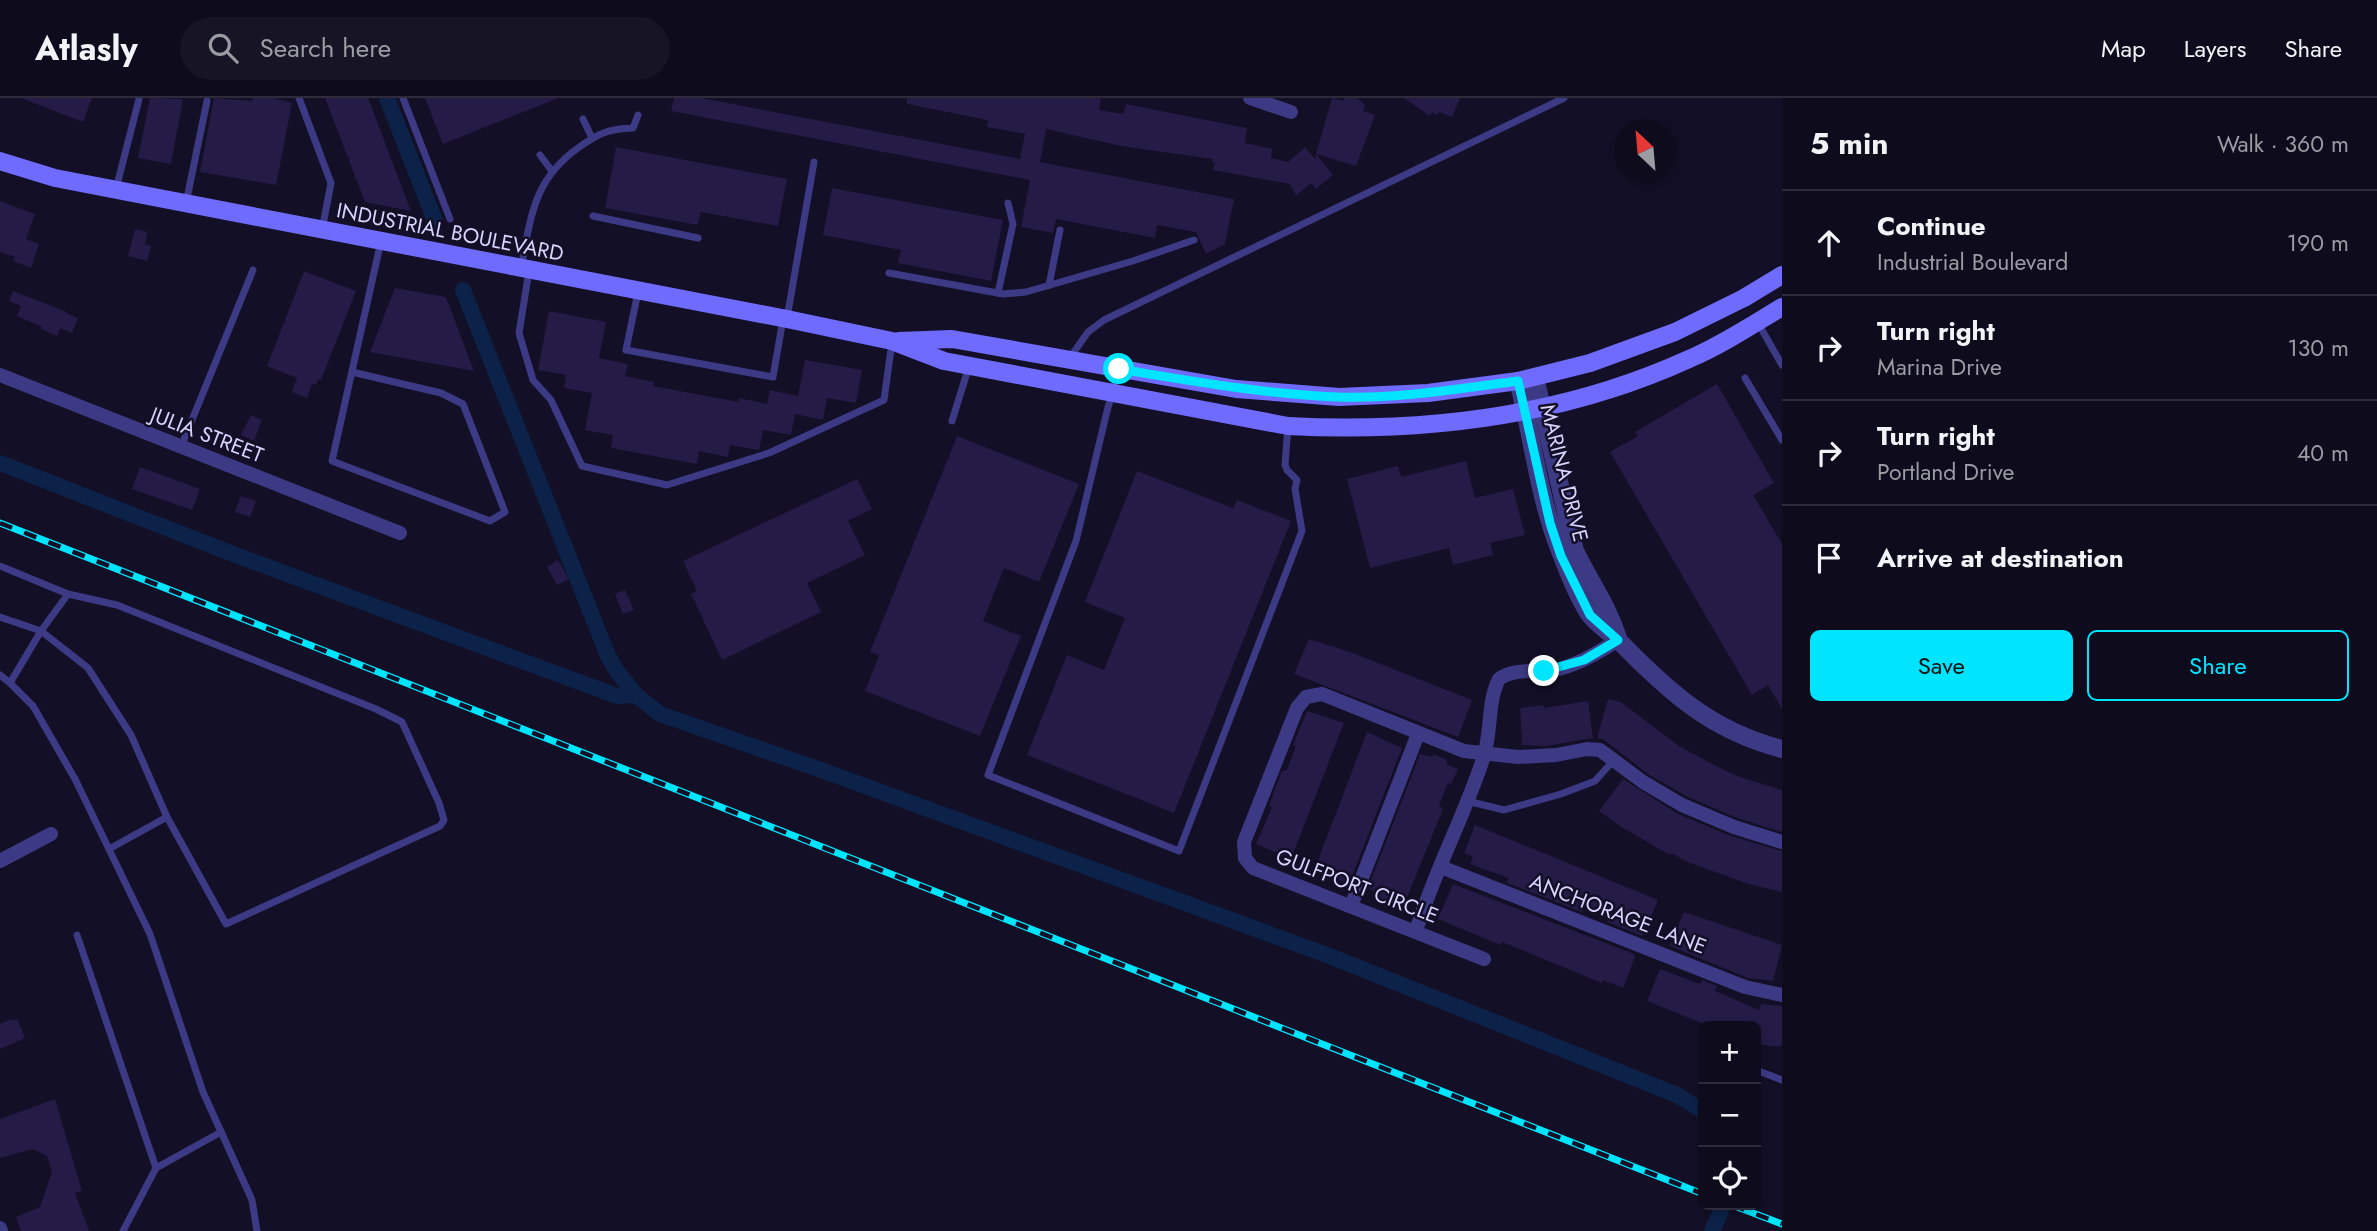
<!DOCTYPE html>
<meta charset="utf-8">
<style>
:root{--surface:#0e0b1c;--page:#171425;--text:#f1f3f6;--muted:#9b9ba3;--line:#2e2b3b;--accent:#00e5ff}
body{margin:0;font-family:Jost,sans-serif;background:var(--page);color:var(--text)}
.controls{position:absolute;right:21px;bottom:21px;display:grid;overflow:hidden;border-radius:10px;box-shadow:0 4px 10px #0003}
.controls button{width:63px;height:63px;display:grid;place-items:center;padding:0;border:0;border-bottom:2px solid var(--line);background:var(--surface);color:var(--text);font:35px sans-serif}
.compass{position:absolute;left:1614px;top:21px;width:63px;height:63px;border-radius:50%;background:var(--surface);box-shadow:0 4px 10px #0003;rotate:334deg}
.stop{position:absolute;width:21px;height:21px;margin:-16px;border:5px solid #00e5ff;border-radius:50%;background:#fff}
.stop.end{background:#00e5ff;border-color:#fff;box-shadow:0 2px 7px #0008}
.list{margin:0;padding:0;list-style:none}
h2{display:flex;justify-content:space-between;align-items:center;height:91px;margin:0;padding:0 28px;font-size:30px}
h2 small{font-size:23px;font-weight:400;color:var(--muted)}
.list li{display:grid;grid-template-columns:46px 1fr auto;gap:21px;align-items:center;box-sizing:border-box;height:105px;padding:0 28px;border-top:2px solid var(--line)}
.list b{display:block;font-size:26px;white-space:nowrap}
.list p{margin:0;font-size:23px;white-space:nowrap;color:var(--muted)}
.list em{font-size:23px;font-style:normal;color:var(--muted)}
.actions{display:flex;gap:14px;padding:21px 28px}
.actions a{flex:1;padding:16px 0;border:2px solid var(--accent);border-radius:10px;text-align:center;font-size:24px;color:var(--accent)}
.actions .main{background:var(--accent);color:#111}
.icon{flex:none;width:38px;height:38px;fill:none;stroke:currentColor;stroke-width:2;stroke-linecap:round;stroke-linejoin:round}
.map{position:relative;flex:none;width:1782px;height:1133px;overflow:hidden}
header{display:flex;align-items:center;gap:42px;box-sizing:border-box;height:98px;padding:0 35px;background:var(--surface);border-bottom:2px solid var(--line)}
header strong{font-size:33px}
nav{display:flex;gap:38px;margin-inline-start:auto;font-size:24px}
.search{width:490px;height:63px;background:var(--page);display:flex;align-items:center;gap:18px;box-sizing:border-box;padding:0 24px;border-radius:38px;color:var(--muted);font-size:26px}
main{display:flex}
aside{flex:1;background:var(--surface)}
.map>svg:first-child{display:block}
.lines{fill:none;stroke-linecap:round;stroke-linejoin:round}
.canal{stroke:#0c2248;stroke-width:16}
.building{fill:#241b47}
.service{stroke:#3d3a85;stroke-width:7}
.minor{stroke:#3d3a85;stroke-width:14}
.tertiary{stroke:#3d3a85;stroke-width:18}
.secondary{stroke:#6f6bff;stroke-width:18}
.rail-casing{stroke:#00e5ff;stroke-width:7}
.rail{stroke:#130f26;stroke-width:4.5;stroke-dasharray:13;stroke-linecap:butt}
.route{stroke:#00e5ff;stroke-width:9}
.labels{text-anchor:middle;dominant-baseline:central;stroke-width:5;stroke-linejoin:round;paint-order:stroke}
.street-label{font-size:21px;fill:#d9d4ff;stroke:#130f26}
</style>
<header>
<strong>Atlasly</strong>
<div class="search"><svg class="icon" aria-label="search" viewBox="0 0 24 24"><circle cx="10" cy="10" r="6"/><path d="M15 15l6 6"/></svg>Search here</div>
<nav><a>Map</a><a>Layers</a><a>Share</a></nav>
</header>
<main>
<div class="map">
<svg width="1782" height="1133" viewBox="0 0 1782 1133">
<rect width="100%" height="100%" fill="#130f26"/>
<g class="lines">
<g class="canal">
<polyline points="387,0 435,123"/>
<polyline points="463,192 608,558 616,572 636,597 660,616 821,672 1327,857 1677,997 1703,1013"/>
<polyline points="0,365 233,456 617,598 636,597"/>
<polyline points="1712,1133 1721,1113"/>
</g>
</g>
<g class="building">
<polygon points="21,0 92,0 83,24"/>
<polygon points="150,0 183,1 171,66 138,60"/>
<polygon points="214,0 252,3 253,0 274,0 292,5 276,87 200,74"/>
<polygon points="325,0 368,0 411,113 365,104"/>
<polygon points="425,0 556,0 556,1 443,46"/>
<polygon points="674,0 701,0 1020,61 1025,36 987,29 988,22 907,6 907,0 1101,0 1099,12 1123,16 1126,6 1247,30 1245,45 1272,51 1271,60 1288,64 1305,49 1315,61 1316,56 1333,77 1316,91 1311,85 1296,98 1290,86 1213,72 1215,65 1212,64 1213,61 1121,48 1046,31 1040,64 1234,101 1225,146 1206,156 1196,134 1157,127 1155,140 1056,121 1053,135 1021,129 1030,82 671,13"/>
<polygon points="1332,0 1343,3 1344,0 1357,0 1365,7 1363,13 1375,17 1356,68 1316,56"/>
<polygon points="1404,0 1460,0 1452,19 1439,14 1438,17 1432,14 1430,18"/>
<polygon points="616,49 787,81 778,128 701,114 698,127 605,110"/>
<polygon points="832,90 1003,122 991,183 898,165 901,152 823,137"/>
<polygon points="0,103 35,116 26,141 39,146 31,170 13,163 15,159 0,154"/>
<polygon points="135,131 147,134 145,146 151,148 147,163 128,158"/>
<polygon points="304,173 356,193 321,282 318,281 316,287 312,286 307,300 292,294 297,280 267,268"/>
<polygon points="395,190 446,199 474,273 370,254"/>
<polygon points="13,193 67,214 66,215 78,220 72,235 60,230 57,238 41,231 42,229 17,218 21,208 9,203"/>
<polygon points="549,213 606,224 599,260 628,266 625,278 654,284 653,288 739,304 739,300 767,306 770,292 798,298 805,262 862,272 856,305 827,300 823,322 795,316 791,337 763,332 759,352 730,347 728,359 699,353 697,366 611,350 613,337 585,332 592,295 564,290 566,277 538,272"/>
<polygon points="1717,286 1774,385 1753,397 1782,446 1782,611 1768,587 1752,597 1610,354 1638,338 1635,334"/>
<polygon points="251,317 262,322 254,343 241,337"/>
<polygon points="957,338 1079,386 1039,484 1004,470 983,523 1021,538 980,638 865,593 879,557 870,554"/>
<polygon points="1466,363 1475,400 1513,391 1525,437 1490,445 1493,457 1453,467 1449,450 1370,470 1347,381 1398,368 1401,379"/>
<polygon points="140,369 200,391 192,412 132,391"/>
<polygon points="1137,373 1233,410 1237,402 1291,423 1174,715 1027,657 1067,557 1104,572 1125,520 1085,504"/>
<polygon points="857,381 872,411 848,423 865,457 807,485 821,514 722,562 691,496 697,493 683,463"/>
<polygon points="241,398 256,403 250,419 235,414"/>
<polygon points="558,462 569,481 557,487 547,469"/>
<polygon points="625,492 634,512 623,516 615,496"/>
<polygon points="1309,541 1350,554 1472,602 1458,639 1294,576"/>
<polygon points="1608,601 1621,604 1679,648 1718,669 1737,678 1782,692 1782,734 1737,720 1686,698 1648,676 1603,641 1597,640"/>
<polygon points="1588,603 1593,640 1546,648 1522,647 1520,610 1544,607 1544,610"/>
<polygon points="1307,613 1344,625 1291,761 1256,746 1272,709 1269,708 1272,699 1282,673 1287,672 1296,648 1293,647"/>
<polygon points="1367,634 1402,650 1349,786 1317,773 1318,771 1315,770"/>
<polygon points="1420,656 1432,659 1434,656 1447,662 1446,666 1458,671 1451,686 1448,685 1439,708 1443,711 1404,807 1397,804 1396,807 1374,799 1374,793 1368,790"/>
<polygon points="1623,681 1678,716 1731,738 1782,753 1782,794 1749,786 1690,765 1671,755 1670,757 1623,730 1599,713"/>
<polygon points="1475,727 1658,802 1644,835 1642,838 1607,824 1609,820 1584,810 1582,814 1507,785 1508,780 1470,766 1473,759 1464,755"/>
<polygon points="1453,786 1634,856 1635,859 1623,890 1603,882 1602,885 1502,844 1500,847 1438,821"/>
<polygon points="1684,814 1782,847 1773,883 1748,880 1670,848"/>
<polygon points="1660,871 1700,886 1702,882 1717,888 1715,893 1759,912 1761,906 1782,908 1782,948 1769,948 1756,945 1756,928 1709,928 1647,903"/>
<polygon points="12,921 13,922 17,921 25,940 0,951 0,926"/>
<polygon points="55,1001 82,1093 75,1095 89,1133 21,1133 16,1119 40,1109 52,1074 47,1058 33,1051 0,1060 0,1021"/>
</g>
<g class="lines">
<g class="service">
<polyline points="299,0 331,85 322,132"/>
<polyline points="403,0 450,121"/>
<polyline points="583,21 592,40"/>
<polyline points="540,57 552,73"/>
<polyline points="116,91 139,1"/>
<polyline points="186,105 207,3"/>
<polyline points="593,118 698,140"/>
<path d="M521,170C531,119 533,82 578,50C599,35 608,31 633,30L638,17"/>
<polyline points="529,173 519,235 533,282 551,302 582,368 667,387 769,355 884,302 892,244"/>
<polyline points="889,175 1003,196 1026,194 1133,163 1194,142"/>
<polyline points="1049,187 1060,132"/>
<polyline points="638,194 626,252 773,279 783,221"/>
<polyline points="998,195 1013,126 1008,105"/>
<polyline points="787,220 814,64"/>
<polyline points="1758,225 1782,267"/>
<polyline points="1069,261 1088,234 1104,222 1564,0"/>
<polyline points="1119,271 1107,313 1076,443 988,677 1179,753 1302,433 1295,391 1297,382 1287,372 1285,367 1288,328"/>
<polyline points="352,274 441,295 463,306 505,414 490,423 332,363 381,143"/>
<polyline points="1745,280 1782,342"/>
<polyline points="952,323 969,268"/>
<polyline points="181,349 253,172"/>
<polyline points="0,468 68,496 117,507 376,611 402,624 439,705 444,722 440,728 226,826 167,719 109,751"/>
<polyline points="0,519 41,533 68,496"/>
<polyline points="0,577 10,585 33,608 75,681 150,836 203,994 252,1102 257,1133"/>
<polyline points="10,585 41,533 88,570 131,637 167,719"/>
<polyline points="1467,703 1504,712 1561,696 1595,683 1614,662"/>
<polyline points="77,837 156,1070 123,1133"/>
<polyline points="1756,972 1782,982"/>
<polyline points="156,1070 221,1034"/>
</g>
<g class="minor">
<polyline points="1250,0 1291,14"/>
<polyline points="0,277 400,435"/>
<polyline points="0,763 51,736"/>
<polyline points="1441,769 1745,889 1782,897"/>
<polyline points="1351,808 1418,636"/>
<path d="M1416,833C1434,774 1464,719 1483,661C1492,635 1487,604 1499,581C1515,569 1540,575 1559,571C1581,565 1599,554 1618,542"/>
<polyline points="1484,861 1253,770 1245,760 1244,744 1297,610 1306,599 1322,596 1464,653 1518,659 1556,657 1587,651 1600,652 1643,684 1682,707 1734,729 1782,744"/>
<polyline points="0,1130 1,1133"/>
</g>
<g class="tertiary">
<path d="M1535,279L1575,453C1590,484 1607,506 1618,540"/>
<path d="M1518,283C1533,341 1539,403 1562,458C1569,477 1578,499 1589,516C1597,527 1611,535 1621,545C1670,595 1712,633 1782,651"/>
</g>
<g class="secondary">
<path d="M0,63L55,80L787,221L892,243L944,263L1288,328C1424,335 1564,318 1689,261C1722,247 1752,227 1782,209"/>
<polyline points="899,243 952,241 1236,291 1339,299 1428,295 1518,283 1590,265 1675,234 1744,200 1782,177"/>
</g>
<defs>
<g id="rail">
<polyline points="0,425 1703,1096"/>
<polyline points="1732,1107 1782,1126"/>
</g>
</defs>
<use href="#rail" class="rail-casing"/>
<use href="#rail" class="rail"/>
</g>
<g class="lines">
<path class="route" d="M1119,271C1192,283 1263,296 1337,299C1397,301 1458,291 1518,283L1550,425L1561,458L1590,517L1618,542L1584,562L1544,573"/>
</g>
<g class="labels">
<g class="street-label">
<text transform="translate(450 134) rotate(11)">INDUSTRIAL BOULEVARD</text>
<text transform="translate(207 337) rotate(21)">JULIA STREET</text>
<text transform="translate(1564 375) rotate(76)">MARINA DRIVE</text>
<text transform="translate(1357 788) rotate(21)">GULFPORT CIRCLE</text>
<text transform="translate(1618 816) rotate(21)">ANCHORAGE LANE</text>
</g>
</g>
</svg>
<div class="controls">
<button>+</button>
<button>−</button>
<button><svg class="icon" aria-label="locate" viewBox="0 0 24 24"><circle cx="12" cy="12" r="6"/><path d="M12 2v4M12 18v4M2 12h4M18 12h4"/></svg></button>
</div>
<svg class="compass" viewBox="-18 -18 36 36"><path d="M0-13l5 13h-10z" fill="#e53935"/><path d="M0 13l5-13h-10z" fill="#9b9ba3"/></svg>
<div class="stop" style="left:1119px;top:271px"></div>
<div class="stop end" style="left:1544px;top:573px"></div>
</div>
<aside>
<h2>5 min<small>Walk · 360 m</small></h2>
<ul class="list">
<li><svg class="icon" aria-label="ahead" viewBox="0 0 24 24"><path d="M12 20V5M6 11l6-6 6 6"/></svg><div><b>Continue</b><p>Industrial Boulevard</p></div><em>190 m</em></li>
<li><svg class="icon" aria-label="right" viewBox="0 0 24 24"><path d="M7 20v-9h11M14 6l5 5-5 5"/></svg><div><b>Turn right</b><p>Marina Drive</p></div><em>130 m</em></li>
<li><svg class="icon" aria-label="right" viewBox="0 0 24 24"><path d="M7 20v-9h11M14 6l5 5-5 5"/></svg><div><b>Turn right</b><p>Portland Drive</p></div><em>40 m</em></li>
<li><svg class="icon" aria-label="arrive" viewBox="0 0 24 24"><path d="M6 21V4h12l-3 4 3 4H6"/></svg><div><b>Arrive at destination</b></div></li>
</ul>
<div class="actions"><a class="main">Save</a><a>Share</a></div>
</aside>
</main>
